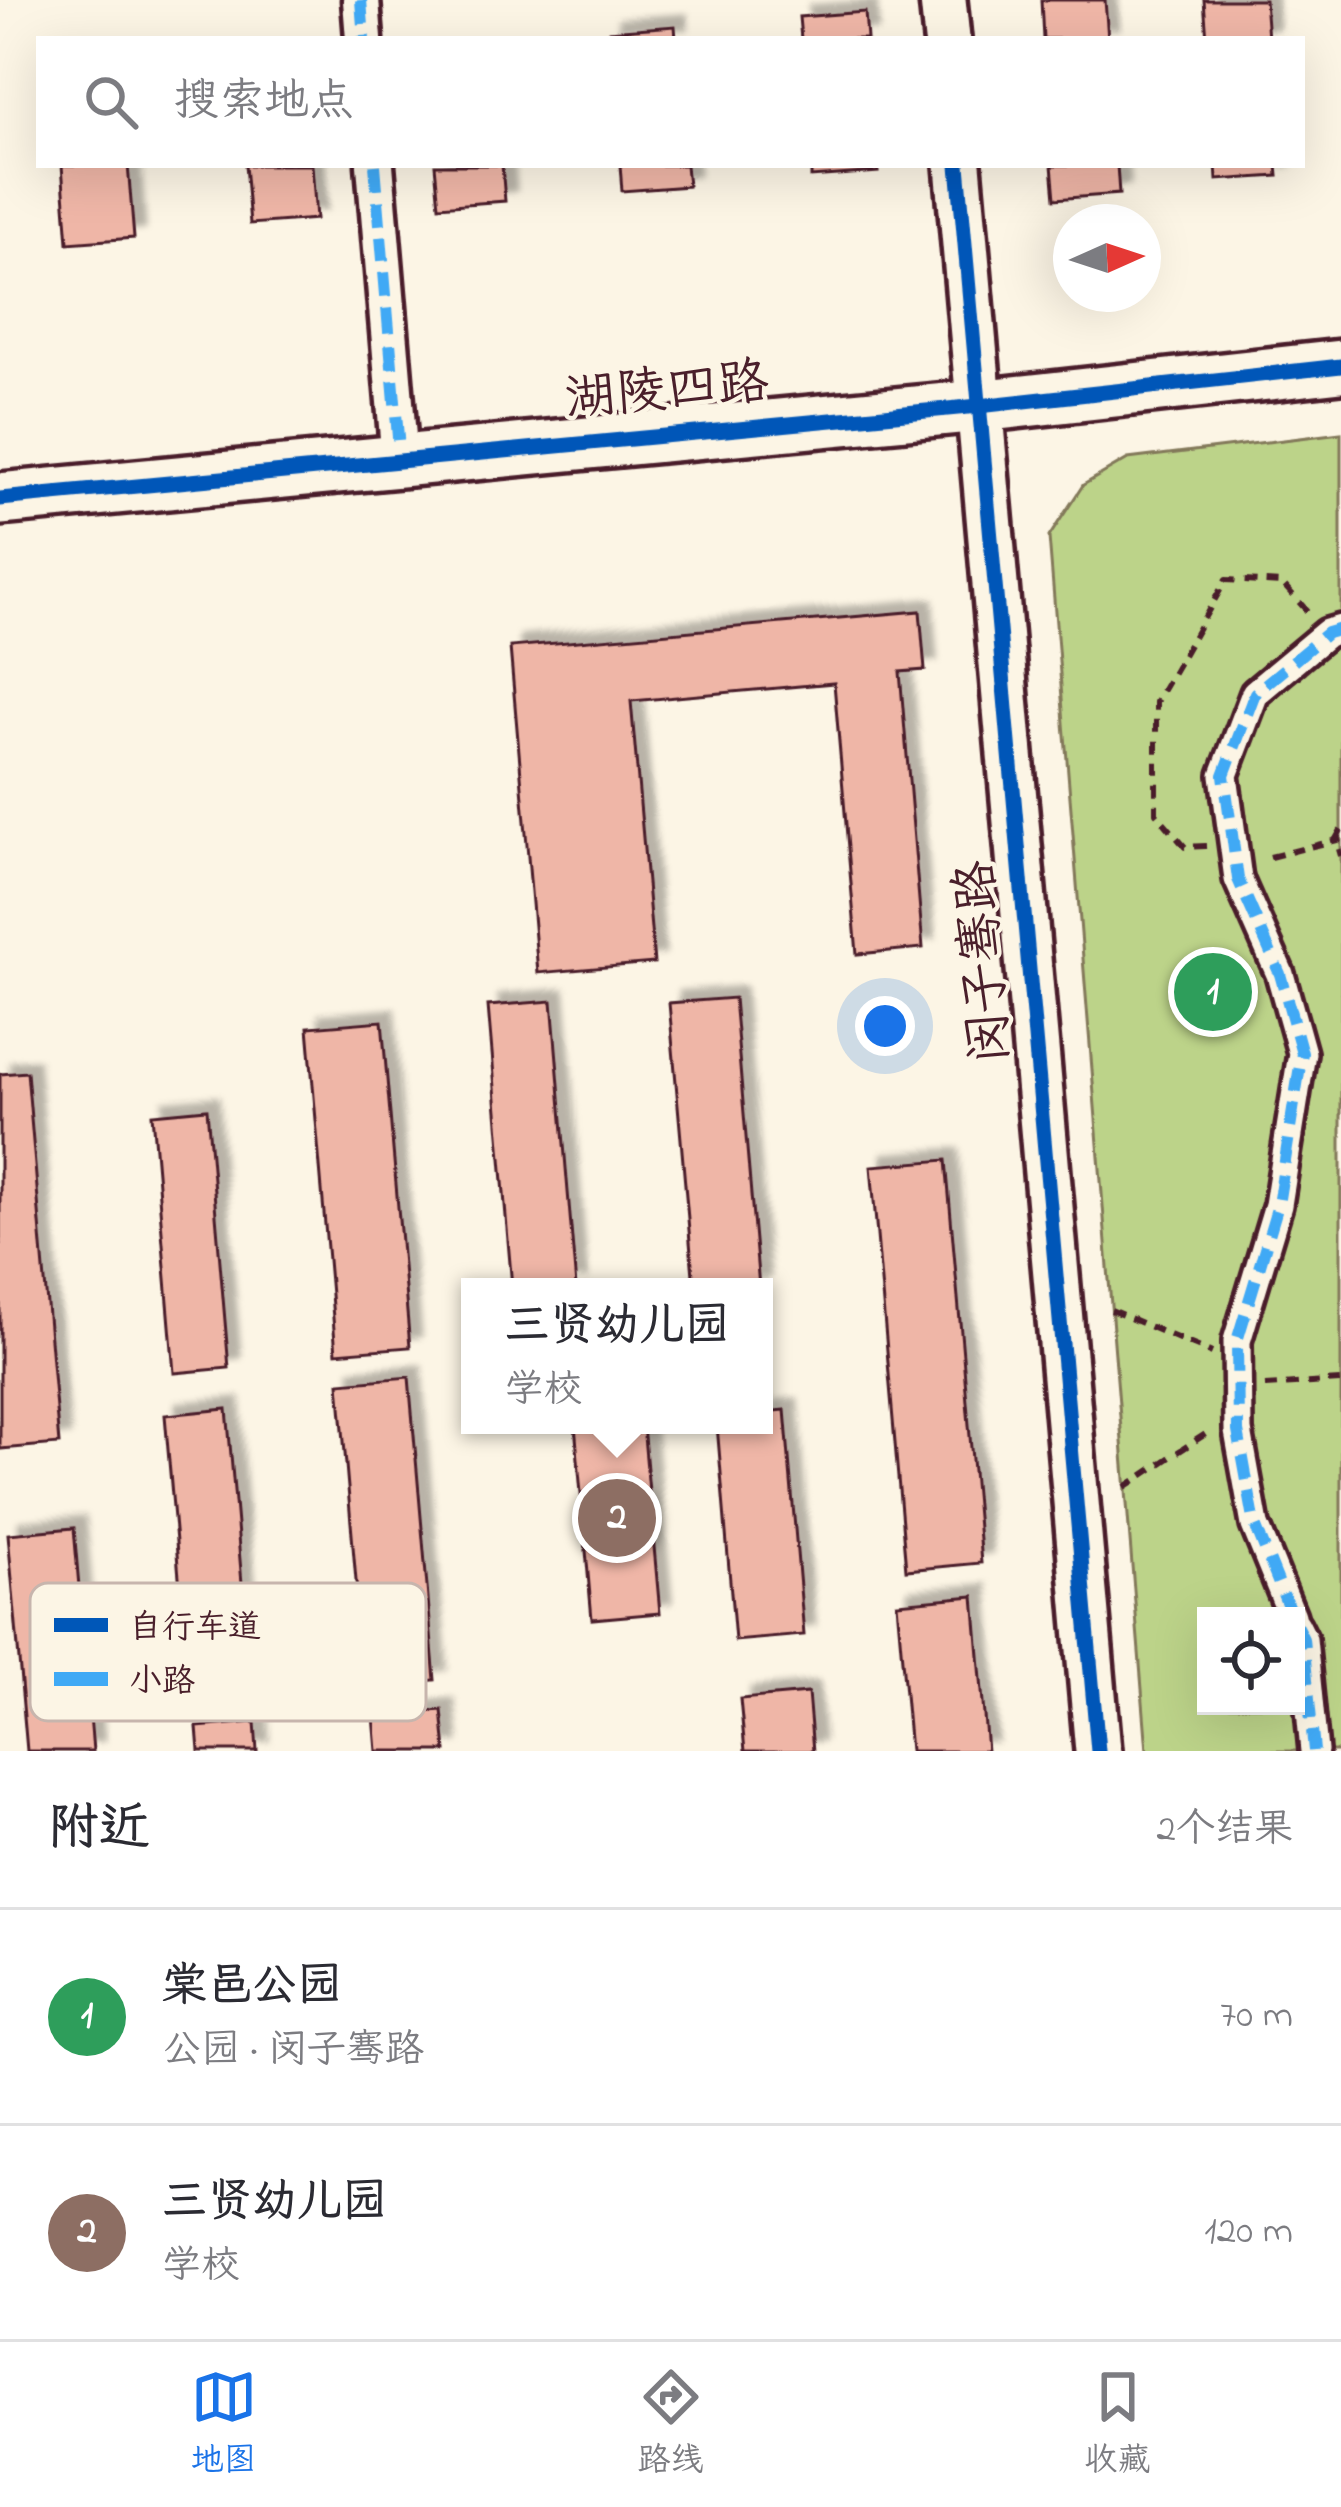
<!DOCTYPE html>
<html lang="zh">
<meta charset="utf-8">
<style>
:root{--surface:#fff;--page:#f7f7f7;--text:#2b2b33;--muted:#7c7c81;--line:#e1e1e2;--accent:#1a73e8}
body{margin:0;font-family:"Indie Flower","LXGW WenKai TC",sans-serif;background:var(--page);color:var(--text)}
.controls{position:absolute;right:36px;bottom:36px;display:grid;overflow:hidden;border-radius:0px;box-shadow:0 12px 48px #0002}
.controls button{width:108px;height:108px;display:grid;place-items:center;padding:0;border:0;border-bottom:3px solid var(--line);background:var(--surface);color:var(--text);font:60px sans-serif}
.compass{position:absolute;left:1053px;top:204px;width:108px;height:108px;border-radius:50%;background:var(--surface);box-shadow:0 12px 48px #0002;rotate:87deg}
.you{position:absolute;left:885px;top:1026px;width:42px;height:42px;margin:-30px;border:9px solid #fff;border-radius:50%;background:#1a73e8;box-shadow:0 0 0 18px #1a73e833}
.badge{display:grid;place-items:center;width:78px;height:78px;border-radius:50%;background:var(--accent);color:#fff;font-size:39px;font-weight:700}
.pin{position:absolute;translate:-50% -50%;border:6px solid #fff;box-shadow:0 3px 12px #0006}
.popup{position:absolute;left:461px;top:1278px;width:312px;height:156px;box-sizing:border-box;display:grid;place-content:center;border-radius:0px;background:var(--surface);filter:drop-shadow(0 3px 9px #0005);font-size:39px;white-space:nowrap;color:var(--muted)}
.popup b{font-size:45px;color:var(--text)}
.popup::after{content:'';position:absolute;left:50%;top:100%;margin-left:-24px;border:24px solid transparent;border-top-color:var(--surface)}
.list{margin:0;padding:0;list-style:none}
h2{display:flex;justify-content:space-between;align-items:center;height:156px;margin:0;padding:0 48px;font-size:51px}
h2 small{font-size:39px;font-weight:400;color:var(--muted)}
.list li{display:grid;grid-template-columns:78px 1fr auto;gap:36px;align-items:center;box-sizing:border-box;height:216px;padding:0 48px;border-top:3px solid var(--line)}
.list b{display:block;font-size:45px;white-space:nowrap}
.list p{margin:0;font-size:39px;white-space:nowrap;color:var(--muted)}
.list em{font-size:39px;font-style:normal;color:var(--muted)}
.icon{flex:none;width:66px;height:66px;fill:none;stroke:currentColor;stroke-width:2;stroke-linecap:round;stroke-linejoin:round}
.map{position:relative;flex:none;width:1341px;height:1751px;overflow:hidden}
.search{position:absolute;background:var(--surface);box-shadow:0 12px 48px #0002;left:36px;right:36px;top:36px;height:132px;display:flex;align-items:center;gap:30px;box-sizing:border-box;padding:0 42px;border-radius:0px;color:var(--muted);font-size:45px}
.sheet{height:588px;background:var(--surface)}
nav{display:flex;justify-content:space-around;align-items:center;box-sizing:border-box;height:168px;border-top:3px solid var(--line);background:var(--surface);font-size:33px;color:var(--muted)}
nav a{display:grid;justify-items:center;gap:6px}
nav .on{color:var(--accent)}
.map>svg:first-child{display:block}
.green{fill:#bcd389;stroke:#83795a;stroke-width:3;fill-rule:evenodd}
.building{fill:#efb6a7;stroke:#4a1f2b;stroke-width:3;filter:url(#shadow)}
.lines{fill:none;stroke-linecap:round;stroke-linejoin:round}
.pedestrian-casing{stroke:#4a1f2b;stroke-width:36}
.minor-casing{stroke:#4a1f2b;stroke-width:45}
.tertiary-casing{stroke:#4a1f2b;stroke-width:54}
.secondary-casing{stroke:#4a1f2b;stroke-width:60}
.path{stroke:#4a1f2b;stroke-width:6;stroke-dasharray:12 9;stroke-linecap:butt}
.pedestrian{stroke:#fcf5e5;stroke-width:27}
.minor{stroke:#fcf5e5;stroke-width:36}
.tertiary{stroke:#fcf5e5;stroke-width:45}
.secondary{stroke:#fcf5e5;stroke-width:51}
.quiet{stroke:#3fa9f5;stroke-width:12;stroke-dasharray:24 12;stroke-linecap:butt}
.cycleway-casing{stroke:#fcf5e5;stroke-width:22}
.cycleway{stroke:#0057b8;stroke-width:15}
.labels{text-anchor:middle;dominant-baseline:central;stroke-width:9;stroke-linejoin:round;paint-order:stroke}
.street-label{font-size:51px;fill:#4a1f2b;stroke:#fcf5e5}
.key{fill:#fcf5e5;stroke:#c7b5ad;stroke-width:3}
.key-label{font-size:33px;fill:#4a1f2b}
</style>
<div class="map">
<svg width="1341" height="1751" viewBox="0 0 1341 1751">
<defs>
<filter id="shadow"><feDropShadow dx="11" dy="-11" stdDeviation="3" flood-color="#0004"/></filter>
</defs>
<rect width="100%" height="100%" fill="#fcf5e5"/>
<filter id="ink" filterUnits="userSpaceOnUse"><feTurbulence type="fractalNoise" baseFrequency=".00833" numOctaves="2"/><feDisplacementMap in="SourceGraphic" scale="24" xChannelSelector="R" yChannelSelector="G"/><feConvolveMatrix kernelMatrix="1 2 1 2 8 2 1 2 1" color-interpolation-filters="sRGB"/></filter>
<g filter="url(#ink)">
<path class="green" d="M1341,433V1751H1147L1049,537L1083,485L1128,459ZM1206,1616H1296V1706H1206Z"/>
<g class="building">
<polygon points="1041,0 1105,0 1108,39 1043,39"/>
<polygon points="1204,0 1265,0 1268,39 1207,39"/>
<polygon points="865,12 867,39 801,39 799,17"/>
<polygon points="675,26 676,39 609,39 609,31"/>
<polygon points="62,165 128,165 134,238 68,243"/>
<polygon points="245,165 312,165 316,219 250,224"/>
<polygon points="435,165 502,165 505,201 439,206"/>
<polygon points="620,165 686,165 688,186 622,191"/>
<polygon points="811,165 877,165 878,172 811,177"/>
<polygon points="1052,165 1117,165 1119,194 1055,199"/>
<polygon points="1216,165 1277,165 1278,176 1217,180"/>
<polygon points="920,611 925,670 900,672 923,948 857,954 834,683 631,701 654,963 538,973 510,647"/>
<polygon points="734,998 759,1287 694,1287 669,1003"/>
<polygon points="552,1001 576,1287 512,1287 488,1006"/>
<polygon points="382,1021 410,1347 336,1353 308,1027"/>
<polygon points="27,1072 59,1444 0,1449 0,1074"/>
<polygon points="207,1109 229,1368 174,1373 152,1114"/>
<polygon points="946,1160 981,1563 906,1570 871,1166"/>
<polygon points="409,1377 435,1680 365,1686 339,1383"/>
<polygon points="227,1409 250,1676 188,1681 165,1415"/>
<polygon points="785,1410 804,1635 735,1641 717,1425 764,1425 764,1412"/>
<polygon points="575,1425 643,1425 660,1613 592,1619"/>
<polygon points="74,1528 93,1751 27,1751 8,1534"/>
<polygon points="974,1596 987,1751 910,1751 897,1603"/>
<polygon points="808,1693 813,1751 745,1751 740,1699"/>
<polygon points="442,1710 446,1751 377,1751 374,1716"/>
<polygon points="255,1722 257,1751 199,1751 197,1727"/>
</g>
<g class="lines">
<defs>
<g id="pedestrian">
<polyline points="1292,1616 1255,1525 1238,1431 1237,1341 1278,1205 1302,1053 1280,974 1238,879 1224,775 1255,693 1327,633 1341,629"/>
<polyline points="1296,1625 1303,1639 1314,1751"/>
</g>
<g id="minor">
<polyline points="361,0 364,39"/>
<polyline points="375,165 400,461"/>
</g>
<g id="tertiary">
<polyline points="943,0 947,39"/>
<polyline points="958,165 1098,1751"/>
</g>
<polyline id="secondary" points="0,499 979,406 1341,366"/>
</defs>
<use href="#pedestrian" class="pedestrian-casing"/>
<use href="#minor" class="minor-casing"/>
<use href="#tertiary" class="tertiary-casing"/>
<use href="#secondary" class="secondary-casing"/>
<g class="path">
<polyline points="1341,830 1336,839 1341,856"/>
<polyline points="1206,846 1185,847 1156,813 1156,702 1226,580 1282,583 1308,612"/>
<polyline points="1270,857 1341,839"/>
<polyline points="1111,1310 1212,1353"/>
<polyline points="1265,1386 1341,1381"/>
<polyline points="1125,1487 1210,1431"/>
</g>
<use href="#pedestrian" class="pedestrian"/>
<use href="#minor" class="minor"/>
<use href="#tertiary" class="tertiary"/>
<use href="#secondary" class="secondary"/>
<g class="quiet">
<polyline points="361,0 364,39"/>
<polyline points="375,165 400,461"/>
<polyline points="1292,1616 1255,1525 1238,1431 1237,1341 1278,1205 1302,1053 1280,974 1238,879 1224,775 1255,693 1327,633 1341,629"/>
<polyline points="1296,1625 1303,1639 1314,1751"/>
</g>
<defs>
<g id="cycleway">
<polyline points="958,165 1098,1751"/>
<polyline points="0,499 979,406 1341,366"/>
</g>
</defs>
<use href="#cycleway" class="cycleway-casing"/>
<use href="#cycleway" class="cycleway"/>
</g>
</g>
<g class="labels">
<g class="street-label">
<text transform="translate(667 393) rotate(-5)">湖陵四路</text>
<text transform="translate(986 962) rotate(-95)">闵子骞路</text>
</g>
</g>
<rect x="30" y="1583" width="396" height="138" rx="18" class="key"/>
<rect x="54" y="1618" width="54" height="14" fill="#0057b8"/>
<rect x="54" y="1672" width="54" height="14" fill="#3fa9f5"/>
<g class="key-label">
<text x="129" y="1637">自行车道</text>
<text x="129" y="1691">小路</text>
</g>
</svg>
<div class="controls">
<button><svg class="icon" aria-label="locate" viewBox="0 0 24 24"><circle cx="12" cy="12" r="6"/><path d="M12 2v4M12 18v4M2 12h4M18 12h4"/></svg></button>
</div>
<svg class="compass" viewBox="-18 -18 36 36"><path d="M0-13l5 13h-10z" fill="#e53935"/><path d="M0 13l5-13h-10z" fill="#7c7c81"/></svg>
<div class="you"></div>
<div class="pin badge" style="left:1213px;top:992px;background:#2e9e5b">1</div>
<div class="pin badge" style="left:617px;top:1518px;background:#8d6e63">2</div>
<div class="popup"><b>三贤幼儿园</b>学校</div>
<div class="search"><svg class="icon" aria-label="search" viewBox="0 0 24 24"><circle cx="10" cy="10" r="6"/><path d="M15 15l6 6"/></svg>搜索地点</div>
</div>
<section class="sheet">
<h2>附近<small>2个结果</small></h2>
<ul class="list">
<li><span class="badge" style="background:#2e9e5b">1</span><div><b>棠邑公园</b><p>公园 · 闵子骞路</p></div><em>70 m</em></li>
<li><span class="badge" style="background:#8d6e63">2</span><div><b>三贤幼儿园</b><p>学校</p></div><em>120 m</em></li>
</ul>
</section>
<nav>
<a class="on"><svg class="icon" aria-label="map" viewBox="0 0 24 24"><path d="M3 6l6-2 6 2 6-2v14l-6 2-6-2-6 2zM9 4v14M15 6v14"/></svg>地图</a>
<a><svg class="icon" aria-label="directions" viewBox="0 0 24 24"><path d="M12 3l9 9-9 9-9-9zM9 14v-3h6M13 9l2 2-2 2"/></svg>路线</a>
<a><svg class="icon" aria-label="saved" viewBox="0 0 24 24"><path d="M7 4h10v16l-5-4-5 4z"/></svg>收藏</a>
</nav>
